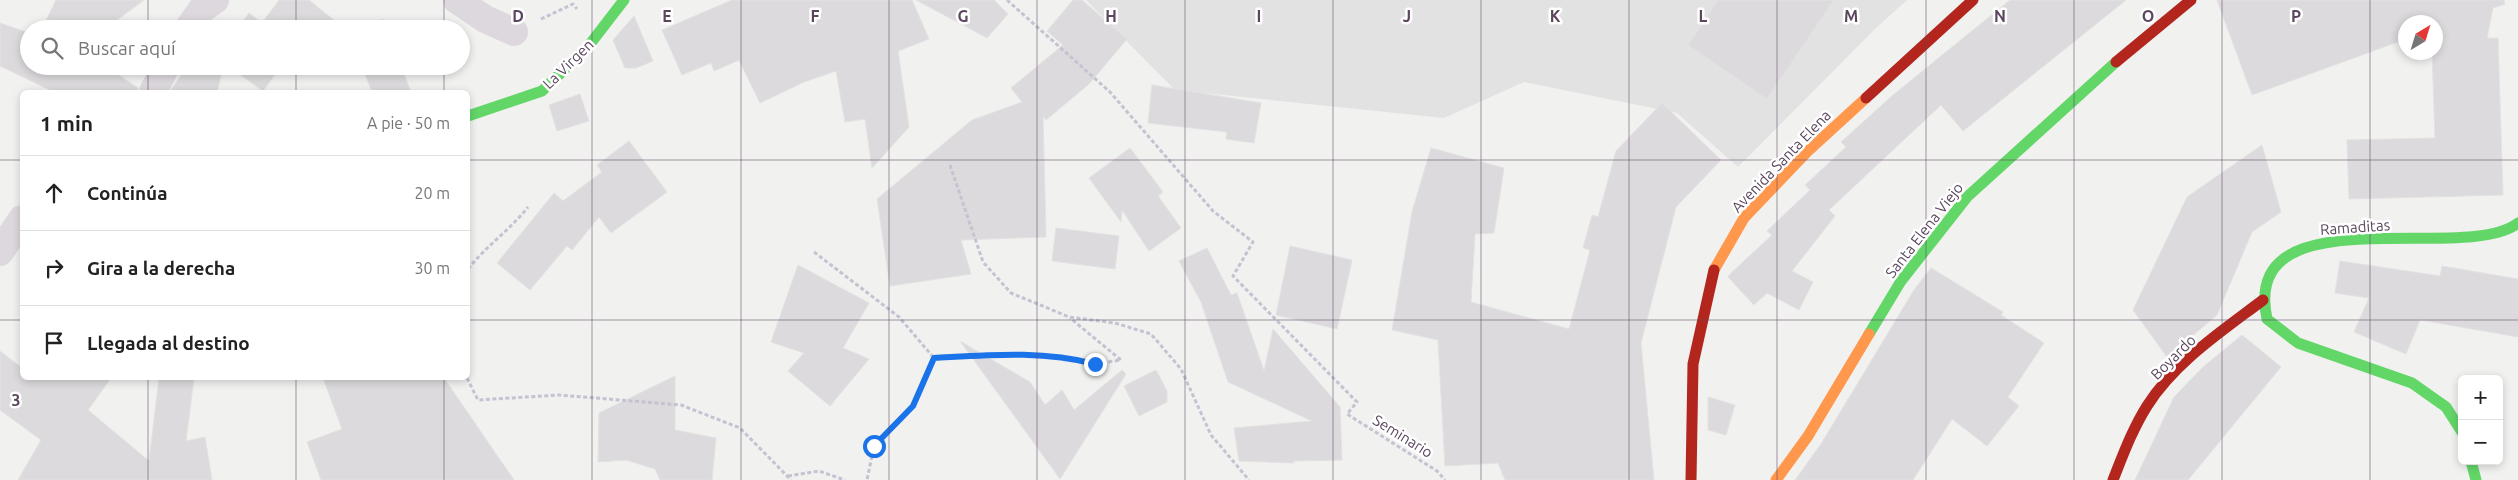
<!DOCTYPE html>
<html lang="es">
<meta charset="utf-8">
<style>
:root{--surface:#fff;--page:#f2f2f2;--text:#222;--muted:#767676;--line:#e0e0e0}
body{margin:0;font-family:Ubuntu,sans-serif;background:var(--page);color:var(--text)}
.controls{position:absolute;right:15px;bottom:15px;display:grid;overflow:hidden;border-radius:8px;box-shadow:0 2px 8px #0003}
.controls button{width:45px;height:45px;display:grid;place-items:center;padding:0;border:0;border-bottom:1px solid var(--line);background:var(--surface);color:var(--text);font:25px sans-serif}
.compass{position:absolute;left:2398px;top:15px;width:45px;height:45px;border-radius:50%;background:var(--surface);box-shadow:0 2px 8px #0003;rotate:38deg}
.stop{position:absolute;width:15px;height:15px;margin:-11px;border:4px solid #1a73e8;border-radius:50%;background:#fff}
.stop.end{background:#1a73e8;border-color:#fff;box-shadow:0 1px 5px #0008}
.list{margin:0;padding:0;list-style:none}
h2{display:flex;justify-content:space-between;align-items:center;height:65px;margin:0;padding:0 20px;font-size:21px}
h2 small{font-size:16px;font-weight:400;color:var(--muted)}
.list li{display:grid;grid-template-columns:32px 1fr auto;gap:15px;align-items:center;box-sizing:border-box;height:75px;padding:0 20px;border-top:1px solid var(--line)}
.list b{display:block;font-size:19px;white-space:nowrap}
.list em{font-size:16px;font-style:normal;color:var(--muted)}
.icon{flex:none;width:28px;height:28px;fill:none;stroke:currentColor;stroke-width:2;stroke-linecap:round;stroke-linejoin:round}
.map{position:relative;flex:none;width:2518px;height:480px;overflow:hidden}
.search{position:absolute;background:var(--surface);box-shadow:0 2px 8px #0003;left:20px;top:20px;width:450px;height:55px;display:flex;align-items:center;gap:12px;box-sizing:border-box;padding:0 18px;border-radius:28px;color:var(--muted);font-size:19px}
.panel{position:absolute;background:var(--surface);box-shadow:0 2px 8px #0003;left:20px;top:90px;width:450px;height:290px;border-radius:8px}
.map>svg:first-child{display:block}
.education{fill:#e3e2e2}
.building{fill:#dcdadc;stroke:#e3e2e3}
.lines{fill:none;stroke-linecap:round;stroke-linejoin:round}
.path{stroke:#c5c2d1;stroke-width:3;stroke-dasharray:4 2.5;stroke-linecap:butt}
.street{stroke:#ddd8dd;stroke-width:28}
.fast{stroke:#63d668;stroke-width:11}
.slow{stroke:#ff974d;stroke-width:11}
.jam{stroke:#b3261e;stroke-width:11}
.route{stroke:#1a73e8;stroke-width:6}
.grid{fill:none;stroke:#5b465e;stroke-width:1;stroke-opacity:0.55}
.labels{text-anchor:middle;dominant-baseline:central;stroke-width:5;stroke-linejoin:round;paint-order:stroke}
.street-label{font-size:15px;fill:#5b465e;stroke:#fff}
.grid-label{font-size:16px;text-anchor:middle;font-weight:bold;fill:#5b465e;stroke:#fff;stroke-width:5;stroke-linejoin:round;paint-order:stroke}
</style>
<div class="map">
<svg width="2518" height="480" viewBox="0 0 2518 480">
<rect width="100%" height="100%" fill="#f1f1f0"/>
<polygon class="education" points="1086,0 1907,0 1876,28 1738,167 1677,113 1524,82 1444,118 1175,90"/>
<g class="building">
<polygon points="56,0 144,0 105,29 42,29"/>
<polygon points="279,0 309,0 345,29 237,29 249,13 262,23"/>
<polygon points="732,0 912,0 929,39 898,51 909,127 872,168 865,119 845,122 836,71 804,82 760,103 739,60 714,71 711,63 682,75 662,30"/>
<polygon points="916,0 994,0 1008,14 987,38"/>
<polygon points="1073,0 1082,0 1127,39 1089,84 1046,120 1043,116 1046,237 961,240 971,274 890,286 877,199 972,120 1022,102 1011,88 1063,45 1047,31"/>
<polygon points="1718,0 1834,0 1767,99 1688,45"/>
<polygon points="2010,0 2126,0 1963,131 1941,105 1829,210 1835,216 1792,271 1813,282 1799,310 1767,293 1754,305 1728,277 1730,274 1772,235 1767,231 1810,190 1805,185 1846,147 1841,142 1893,95"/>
<polygon points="2217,0 2504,0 2505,4 2493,8 2487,38 2498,38 2503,195 2349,199 2347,140 2435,138 2432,52 2436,52 2436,22 2406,22 2406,39 2252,95"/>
<polygon points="634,16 653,61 636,68 625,68 613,40"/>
<polygon points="383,19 387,29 358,29"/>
<polygon points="0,23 29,33 29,66 105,66 138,88 137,92 54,92 0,66"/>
<polygon points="187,66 223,66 217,92 170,92"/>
<polygon points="228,66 281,66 263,91"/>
<polygon points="362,66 401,66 411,92 372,92"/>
<polygon points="1152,85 1261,103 1254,143 1226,139 1227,132 1148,123"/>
<polygon points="580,94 589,121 557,131 549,105"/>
<polygon points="1662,103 1721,160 1676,207 1641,343 1654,480 1505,480 1498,463 1445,466 1438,340 1392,330 1412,212 1431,148 1504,168 1494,233 1475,234 1471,302 1569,329 1590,250 1583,248 1592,215 1598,217 1616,151"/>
<polygon points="629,141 667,192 611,233 599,217 572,250 567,246 530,290 497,263 554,193 563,201 602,172 597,165"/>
<polygon points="2262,145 2281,212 2252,232 2217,315 2167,357 2133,310 2187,197"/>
<polygon points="1130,148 1163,192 1158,196 1181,228 1149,251 1122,210 1121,222 1089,178"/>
<polygon points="1056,228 1119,236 1115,269 1052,261"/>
<polygon points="1290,246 1352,260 1337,329 1276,315"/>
<polygon points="1207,248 1231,295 1237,293 1264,371 1273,329 1340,407 1342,460 1293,461 1294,463 1239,461 1234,428 1312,421 1228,382 1201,302 1179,261"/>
<polygon points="2340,261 2440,276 2442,266 2518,279 2518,337 2420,320 2406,354 2354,332 2369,298 2335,293"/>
<polygon points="798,265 869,303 843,348 869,359 830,406 788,371 804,353 771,342"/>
<polygon points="1931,268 2003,312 2001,315 2044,343 2008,397 2019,406 1987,446 1952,419 1913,480 1795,480 1821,444 1914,290"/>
<polygon points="2242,335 2281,367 2188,480 2135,480 2174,397 2203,367"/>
<polygon points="960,341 1030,382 1045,405 1062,390 1074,410 1122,370 1126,374 1060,479"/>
<polygon points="0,351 22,368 22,378 111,378 88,410 149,461 159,378 194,378 186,441 205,437 212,480 18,480 41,440 0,410"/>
<polygon points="1156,370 1167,391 1167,402 1139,416 1124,386"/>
<polygon points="675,376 675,430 716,438 712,480 660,480 655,469 626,460 598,462 599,413"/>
<polygon points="323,378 444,378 514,480 321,480 307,442 342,429"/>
<polygon points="1708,397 1735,405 1726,435 1708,430"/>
</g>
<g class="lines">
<g class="path">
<polyline points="1007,0 1110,92 1213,211 1253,242 1233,276 1357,402 1347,414 1437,471 1445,480"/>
<polyline points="541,19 573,4 577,9"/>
<polyline points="950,165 983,262 1011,293 1069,317 1115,323 1151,334 1181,369 1211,435 1249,480"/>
<polyline points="814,252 899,317 934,358 913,406 874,446 867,480"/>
<path d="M468,269C486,246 510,230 528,207"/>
<polyline points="934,358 1027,354 1071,358 1095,364 1121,360 1070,318"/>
<polyline points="467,378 478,400 559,395 681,405 740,428 791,480"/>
<polyline points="788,476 819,471 845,480"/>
</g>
<g class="street">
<polyline points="457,0 485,19 514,32"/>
<polyline points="188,29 202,9 215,0"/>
<polyline points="153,92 166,66"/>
<polyline points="0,252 22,219"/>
</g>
<g class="fast">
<polyline points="468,116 542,91 587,48 624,0"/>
<polyline points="1869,334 1901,281 1967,197 2116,62"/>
<path d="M2462,432L2446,407L2412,383L2298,343L2267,319C2240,192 2464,265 2518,223"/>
<polyline points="2471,461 2476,480"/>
</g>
<g class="slow">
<polyline points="1714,270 1744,218 1807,152 1866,98"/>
<polyline points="1776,480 1808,436 1869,334"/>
</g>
<g class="jam">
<polyline points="2116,62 2191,0"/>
<polyline points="1866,98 1973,0"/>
<polyline points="1691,480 1693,364 1714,270"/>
<path d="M2113,480C2123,455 2132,430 2147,406C2175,362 2222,331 2263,300"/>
</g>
</g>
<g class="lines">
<path class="route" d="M874,446L913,406L934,358C989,355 1042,350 1095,364"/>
</g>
<path class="grid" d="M148,0V29M296,0V29M444,0V29M592,0V480M741,0V480M889,0V480M1037,0V480M1185,0V480M1333,0V480M1481,0V480M1629,0V480M1777,0V480M1926,0V480M2074,0V480M2222,0V480M2370,0V480M148,66V92M296,66V92M444,66V92M0,160H22M468,160H2518M0,320H22M468,320H2518M148,378V480M296,378V480M444,378V480"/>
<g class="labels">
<g class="street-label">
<text transform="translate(568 64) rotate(-44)">La Virgen</text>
<text transform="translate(1781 161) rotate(-46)">Avenida Santa Elena</text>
<text transform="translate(2355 227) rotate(-4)">Ramaditas</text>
<text transform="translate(1924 230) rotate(-52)">Santa Elena Viejo</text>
<text transform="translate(2173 357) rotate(-45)">Boyardo</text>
<text transform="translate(1403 436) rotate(32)">Seminario</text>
</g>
</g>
<g class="grid-label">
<text x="518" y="22">D</text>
<text x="667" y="22">E</text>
<text x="815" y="22">F</text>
<text x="963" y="22">G</text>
<text x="1111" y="22">H</text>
<text x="1259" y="22">I</text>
<text x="1407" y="22">J</text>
<text x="1555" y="22">K</text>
<text x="1703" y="22">L</text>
<text x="1851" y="22">M</text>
<text x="2000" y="22">N</text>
<text x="2148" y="22">O</text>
<text x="2296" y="22">P</text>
<text x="16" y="406">3</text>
</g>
</svg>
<div class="controls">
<button>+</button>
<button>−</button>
</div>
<svg class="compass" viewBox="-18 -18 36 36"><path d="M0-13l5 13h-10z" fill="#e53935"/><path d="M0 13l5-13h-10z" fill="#767676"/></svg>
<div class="stop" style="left:874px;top:446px"></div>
<div class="stop end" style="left:1095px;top:364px"></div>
<div class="search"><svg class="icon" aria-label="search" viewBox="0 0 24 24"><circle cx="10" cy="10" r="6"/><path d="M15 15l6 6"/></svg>Buscar aquí</div>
<section class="panel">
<h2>1 min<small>A pie · 50 m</small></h2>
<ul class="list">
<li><svg class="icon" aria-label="ahead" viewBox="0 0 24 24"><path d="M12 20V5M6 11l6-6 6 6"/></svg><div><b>Continúa</b></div><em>20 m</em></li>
<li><svg class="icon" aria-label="right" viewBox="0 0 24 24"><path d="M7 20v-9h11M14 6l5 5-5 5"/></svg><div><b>Gira a la derecha</b></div><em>30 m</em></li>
<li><svg class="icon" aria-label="arrive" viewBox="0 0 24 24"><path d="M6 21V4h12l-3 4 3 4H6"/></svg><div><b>Llegada al destino</b></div></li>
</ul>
</section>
</div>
